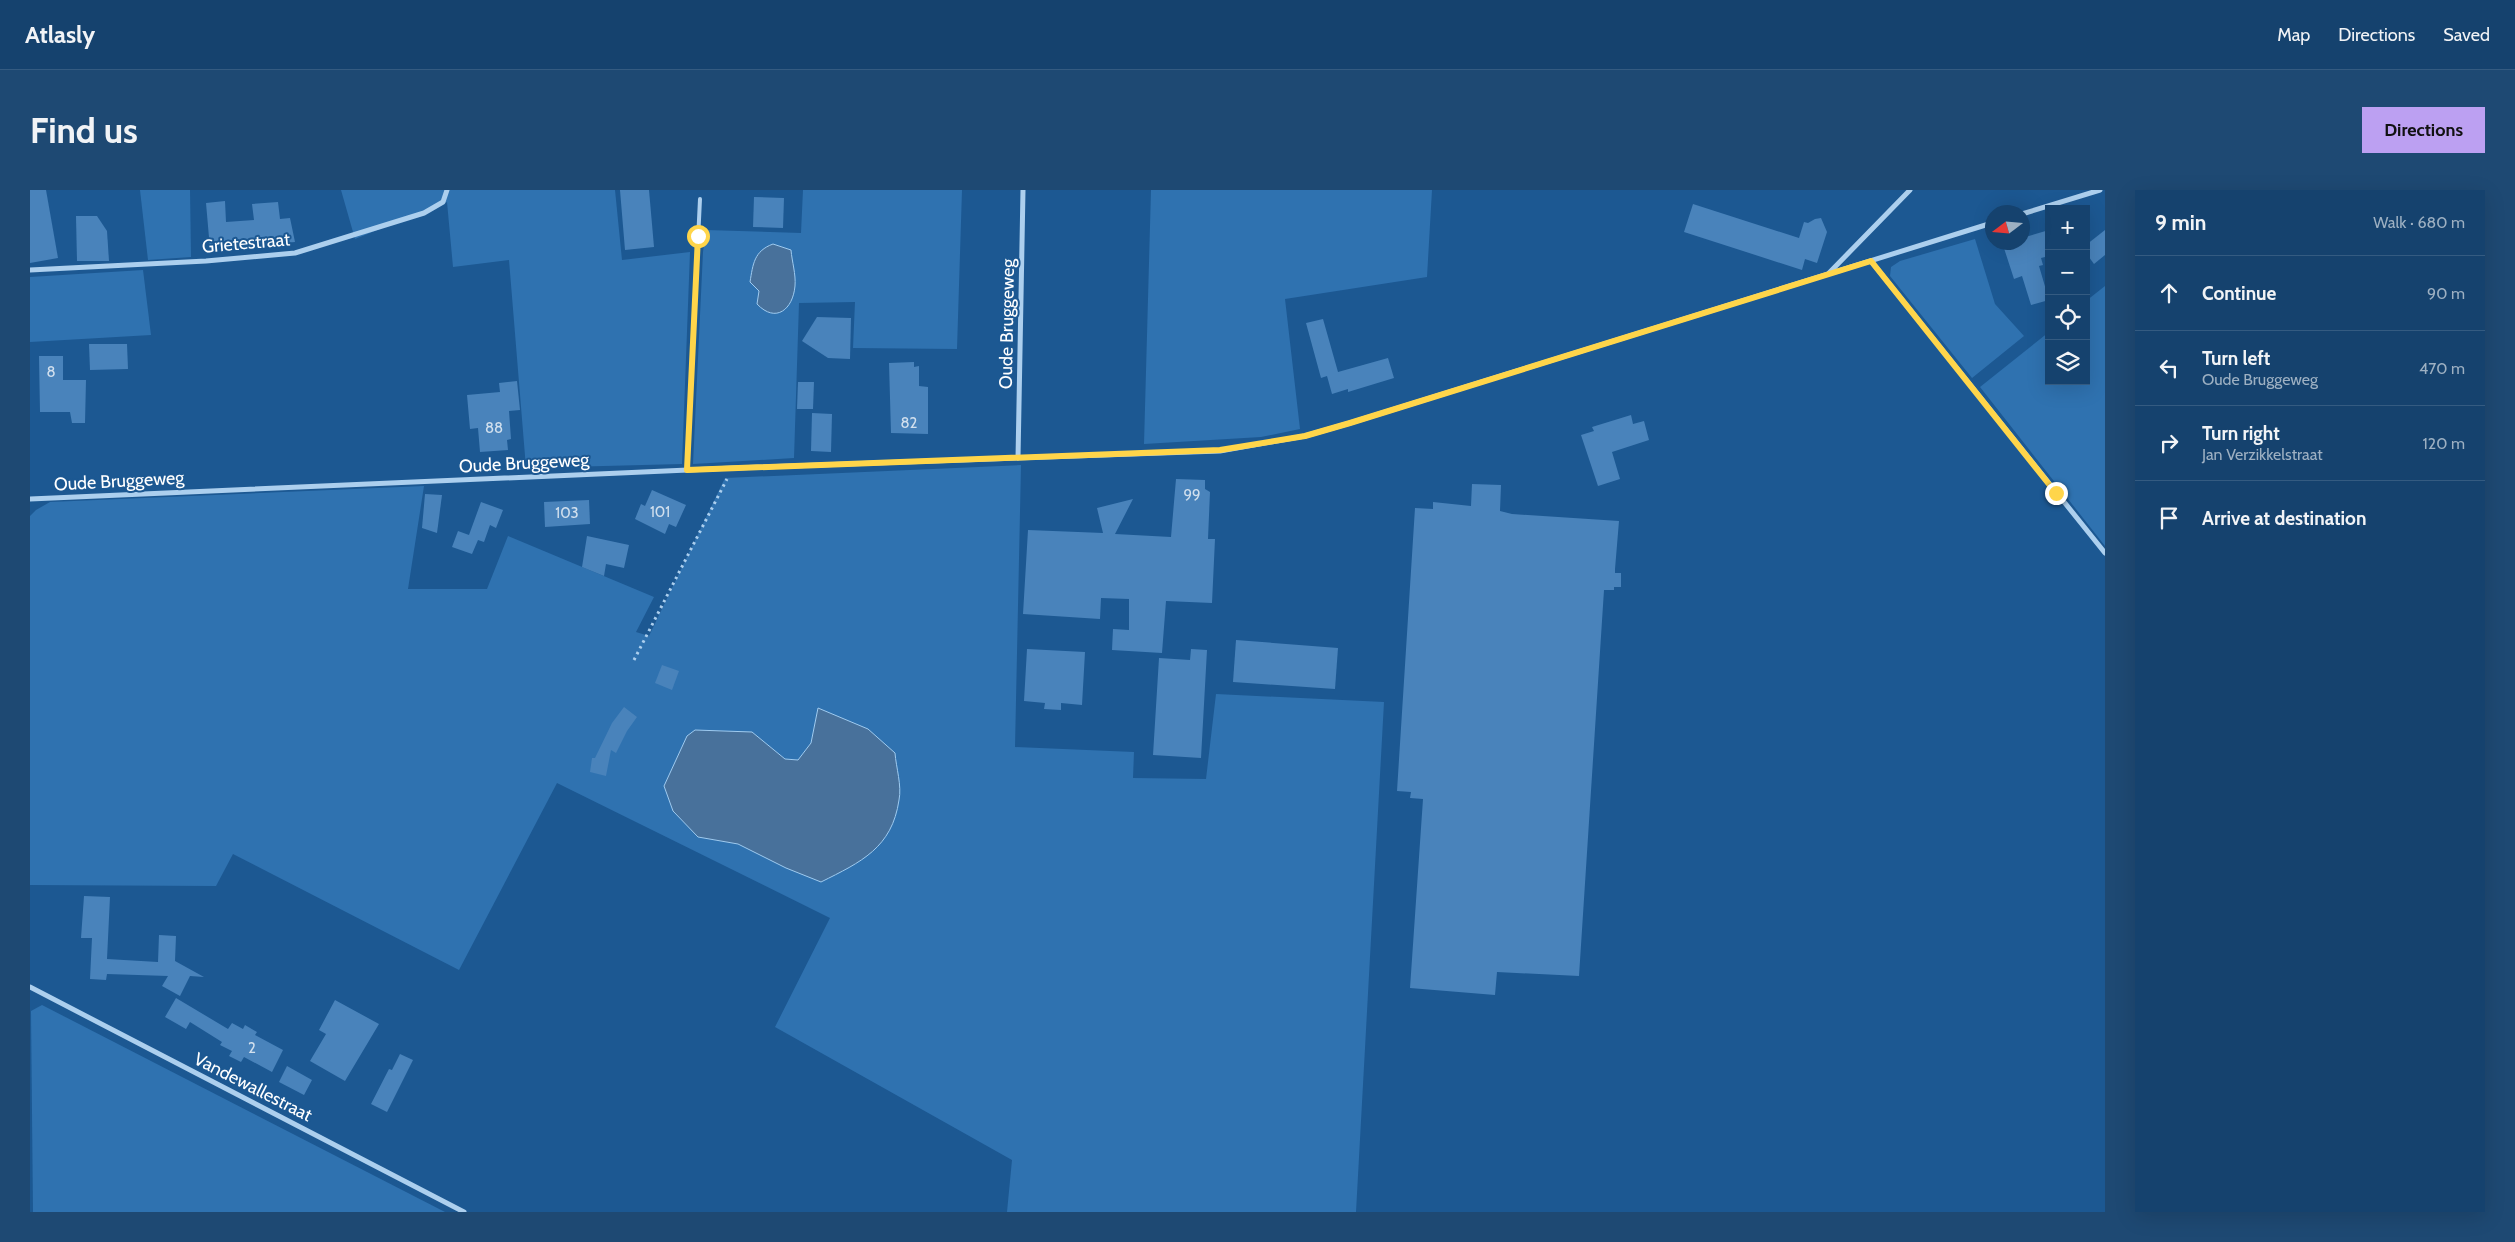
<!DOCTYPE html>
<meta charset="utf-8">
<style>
:root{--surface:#15426e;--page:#1e4973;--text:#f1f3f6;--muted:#9db0c2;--line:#345b81;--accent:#bca0f2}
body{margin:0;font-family:Cabin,sans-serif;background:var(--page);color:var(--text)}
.controls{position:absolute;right:15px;top:15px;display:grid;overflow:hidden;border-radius:0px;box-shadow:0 5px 20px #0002}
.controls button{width:45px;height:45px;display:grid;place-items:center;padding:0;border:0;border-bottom:1px solid var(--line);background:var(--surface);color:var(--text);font:25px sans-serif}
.compass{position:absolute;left:1955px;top:15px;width:45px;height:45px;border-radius:50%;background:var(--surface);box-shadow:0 5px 20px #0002;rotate:254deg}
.stop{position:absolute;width:15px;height:15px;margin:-11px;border:4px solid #ffd54a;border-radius:50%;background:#fff}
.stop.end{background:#ffd54a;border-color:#fff;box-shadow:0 1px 5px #0008}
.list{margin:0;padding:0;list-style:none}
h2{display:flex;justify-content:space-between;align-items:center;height:65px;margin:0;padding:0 20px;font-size:21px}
h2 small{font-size:16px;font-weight:400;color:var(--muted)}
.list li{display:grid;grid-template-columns:32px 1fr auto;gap:15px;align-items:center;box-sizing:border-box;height:75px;padding:0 20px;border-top:1px solid var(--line)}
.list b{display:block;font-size:19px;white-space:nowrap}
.list p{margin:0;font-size:16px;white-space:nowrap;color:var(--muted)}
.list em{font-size:16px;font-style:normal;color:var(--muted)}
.icon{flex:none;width:28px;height:28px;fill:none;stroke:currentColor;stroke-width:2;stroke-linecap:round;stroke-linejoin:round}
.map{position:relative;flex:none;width:2075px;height:1022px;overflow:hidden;border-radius:0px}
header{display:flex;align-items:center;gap:30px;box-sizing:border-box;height:70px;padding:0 25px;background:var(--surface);border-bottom:1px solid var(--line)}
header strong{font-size:24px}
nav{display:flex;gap:28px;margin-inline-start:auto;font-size:18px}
.intro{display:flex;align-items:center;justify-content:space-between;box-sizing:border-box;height:120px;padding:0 30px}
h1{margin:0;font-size:35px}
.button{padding:12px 22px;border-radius:0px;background:var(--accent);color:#111;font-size:18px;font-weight:700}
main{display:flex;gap:30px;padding:0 30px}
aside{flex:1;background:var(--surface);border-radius:0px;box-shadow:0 5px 20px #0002}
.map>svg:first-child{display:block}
.green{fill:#2f72b0;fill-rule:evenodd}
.water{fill:#48719b;stroke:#9fcbf0}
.building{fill:#4983bb}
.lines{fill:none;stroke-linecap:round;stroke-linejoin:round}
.path{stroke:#accfee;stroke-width:3;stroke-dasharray:2.5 4;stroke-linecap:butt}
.service{stroke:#accfee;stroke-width:4}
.minor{stroke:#accfee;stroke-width:5}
.route{stroke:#ffd54a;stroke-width:6}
.labels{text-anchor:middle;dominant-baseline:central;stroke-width:4;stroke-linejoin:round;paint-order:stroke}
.number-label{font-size:15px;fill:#d2e0ee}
.street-label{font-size:18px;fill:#fff;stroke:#1c5892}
</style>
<header>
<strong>Atlasly</strong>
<nav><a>Map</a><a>Directions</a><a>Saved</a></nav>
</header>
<div class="intro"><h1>Find us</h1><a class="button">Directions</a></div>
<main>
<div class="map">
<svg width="2075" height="1022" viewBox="0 0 2075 1022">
<rect width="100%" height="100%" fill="#1c5892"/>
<g class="green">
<polygon points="110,0 160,0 161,67 118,70"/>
<polygon points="311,0 585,0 592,70 660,62 652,274 496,278 479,70 423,77 417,12 325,49"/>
<polygon points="773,0 932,0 927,159 823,158 825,112 769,113 764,268 663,274 673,62 676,40 771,43"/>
<polygon points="1121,0 1402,0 1397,87 1255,109 1270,239 1231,247 1114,254"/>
<polygon points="1945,49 1965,114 1994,146 1942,188 1860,86 1861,77 1870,71"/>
<polygon points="113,80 121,145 0,152 0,87"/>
<polygon points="2075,96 2075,356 1950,197 2019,142 2019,191 2056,191 2056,111"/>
<path d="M991,275L985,557L1104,562L1103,588L1176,589L1186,504L1354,512L1326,1022H977L982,970L745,837L800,728L527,593L429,780L203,664L186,696L0,695V326L6,320L20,312L394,296L378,399H457L478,346L624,407L606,442L619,446L695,288ZM788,518L756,678L708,654L668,647L722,542L755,569L768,570L781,553Z"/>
<polygon points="12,815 415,1022 3,1022 1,821"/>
</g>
<g class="water">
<path d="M743,54L761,60C762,72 766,84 765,96C763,119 746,134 727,114L729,101L720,92C723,74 724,61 743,54Z"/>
<path d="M788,518L838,539L865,563C866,577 872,596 869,610C862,658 831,672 791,692L756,678L708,654L668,647L643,621L634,596L657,546L665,540L722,542L755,569L768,570L781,553Z"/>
</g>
<g class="building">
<polygon points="0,0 16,0 28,68 0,73"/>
<polygon points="590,0 619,0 624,57 595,60"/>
<polygon points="724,7 754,8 753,38 723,37"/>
<polygon points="195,11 196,32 224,30 222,14 248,12 250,29 260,28 265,52 241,54 241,57 180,59 176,13"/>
<polygon points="1663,14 1769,48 1774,32 1778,33 1785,29 1791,28 1797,42 1787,73 1775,69 1772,80 1654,42"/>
<polygon points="46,26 67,26 77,41 79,71 47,71"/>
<polygon points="2019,40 2019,66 2011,68 2013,75 2009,76 2019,110 2001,115 1992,86 1984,89 1972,52 1992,52 1992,48"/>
<polygon points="2075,40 2075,65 2064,74 2056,63 2056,55"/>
<polygon points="787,127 821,128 820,169 798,168 772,151"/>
<polygon points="1293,129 1308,182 1358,168 1364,188 1318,202 1318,199 1302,204 1297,186 1291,188 1276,133"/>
<polygon points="59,154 97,154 98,179 60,180"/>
<polygon points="9,166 33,166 33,190 56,190 55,233 42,233 40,222 10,222"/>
<polygon points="884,172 884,177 889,176 889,196 898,197 898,244 861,243 859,173"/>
<polygon points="487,191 490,220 479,221 481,249 477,250 478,260 450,262 448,238 440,239 437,205 470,202 469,193"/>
<polygon points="768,192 784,192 783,219 767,219"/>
<polygon points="782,223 802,224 801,262 781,261"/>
<polygon points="1601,225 1603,234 1614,231 1619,250 1582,262 1590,289 1568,296 1551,245 1564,241 1562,237"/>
<polygon points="1146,289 1175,290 1175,299 1180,302 1178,349 1185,349 1182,413 1136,411 1132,463 1082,460 1083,439 1099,440 1099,409 1071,408 1070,429 993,424 998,340 1073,343 1067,318 1103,309 1085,344 1141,347"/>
<polygon points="1442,294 1471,295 1470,321 1482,324 1589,331 1585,379 1585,383 1591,383 1591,397 1584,397 1584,400 1574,400 1549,786 1467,782 1465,805 1380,798 1393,609 1380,608 1381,602 1367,601 1385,318 1403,319 1403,312 1441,316"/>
<polygon points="622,300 656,315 646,337 639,334 635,344 605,329 611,314 615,316"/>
<polygon points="395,304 412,305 407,343 392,338"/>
<polygon points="559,310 560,334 515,337 514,312"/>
<polygon points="451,312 473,320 466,338 460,335 454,352 448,350 442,364 422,357 428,341 439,345"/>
<polygon points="557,346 599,355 594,378 576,374 574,386 552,377"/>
<polygon points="1206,450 1308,458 1305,499 1203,492"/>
<polygon points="997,459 1055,462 1052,515 1031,513 1031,520 1014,519 1015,513 994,511"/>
<polygon points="1161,459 1177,460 1171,568 1123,565 1129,468 1160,470"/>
<polygon points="632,475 649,481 642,500 625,493"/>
<polygon points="594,517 607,527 597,541 586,563 581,560 576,586 560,582 562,568 565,568 582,533"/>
<polygon points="54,706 80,707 77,769 128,772 129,745 146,746 145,771 174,787 160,786 150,806 132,796 138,786 77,784 76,790 60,789 62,748 51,748"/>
<polygon points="146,808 198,839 202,833 213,839 215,835 227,842 225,845 253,860 242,882 214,867 211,872 199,866 202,861 190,855 192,852 160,832 156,839 135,827"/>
<polygon points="305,810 349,834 315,891 280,871 296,844 289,840"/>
<polygon points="370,864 383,870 357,922 341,914 359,879 362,880"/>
<polygon points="257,876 282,890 274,905 249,892"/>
</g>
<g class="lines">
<polyline class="path" points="604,470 697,289"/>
<polyline class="service" points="657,280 670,9"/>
<g class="minor">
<polyline points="1992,24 2070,0"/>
<polyline points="1841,71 2075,363"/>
<polyline points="0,80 176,71 265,63 394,23 413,12 417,0"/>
<polyline points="1799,83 1880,0"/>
<polyline points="988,268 993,0"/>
<polyline points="0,309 703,278 1190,261 1275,246 1320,233 1962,33"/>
<polyline points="0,797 434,1022"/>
</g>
</g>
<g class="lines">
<polyline class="route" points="668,46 657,280 1190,260 1275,246 1320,233 1841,71 2026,303"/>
</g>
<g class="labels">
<g class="number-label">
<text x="21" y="182">8</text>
<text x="879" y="233">82</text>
<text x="464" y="238">88</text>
<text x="1162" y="305">99</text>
<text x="630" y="322">101</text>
<text x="537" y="323">103</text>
<text x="222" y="858">2</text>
</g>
<g class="street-label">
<text transform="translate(216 53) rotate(-5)">Grietestraat</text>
<text transform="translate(977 134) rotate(-89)">Oude Bruggeweg</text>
<text transform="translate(494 273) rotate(-3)">Oude Bruggeweg</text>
<text transform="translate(89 291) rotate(-3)">Oude Bruggeweg</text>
<text transform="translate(223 897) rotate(27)">Vandewallestraat</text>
</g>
</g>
</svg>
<div class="controls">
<button>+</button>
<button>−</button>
<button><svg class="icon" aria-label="locate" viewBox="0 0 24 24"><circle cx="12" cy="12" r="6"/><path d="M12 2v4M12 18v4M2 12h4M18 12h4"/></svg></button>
<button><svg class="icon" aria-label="layers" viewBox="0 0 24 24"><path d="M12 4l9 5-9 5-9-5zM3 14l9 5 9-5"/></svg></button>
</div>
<svg class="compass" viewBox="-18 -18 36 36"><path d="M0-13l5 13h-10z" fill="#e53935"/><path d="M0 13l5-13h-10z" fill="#9db0c2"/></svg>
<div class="stop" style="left:668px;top:46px"></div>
<div class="stop end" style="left:2026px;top:303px"></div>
</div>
<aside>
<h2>9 min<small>Walk · 680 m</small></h2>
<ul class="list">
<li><svg class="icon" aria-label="ahead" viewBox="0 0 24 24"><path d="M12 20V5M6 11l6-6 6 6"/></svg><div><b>Continue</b></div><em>90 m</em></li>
<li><svg class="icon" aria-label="left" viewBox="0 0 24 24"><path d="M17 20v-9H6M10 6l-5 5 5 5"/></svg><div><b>Turn left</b><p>Oude Bruggeweg</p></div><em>470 m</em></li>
<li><svg class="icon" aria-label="right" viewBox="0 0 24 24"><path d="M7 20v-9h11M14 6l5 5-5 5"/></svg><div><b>Turn right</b><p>Jan Verzikkelstraat</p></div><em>120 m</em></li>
<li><svg class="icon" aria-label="arrive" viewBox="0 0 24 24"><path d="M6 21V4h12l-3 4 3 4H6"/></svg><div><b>Arrive at destination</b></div></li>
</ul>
</aside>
</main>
